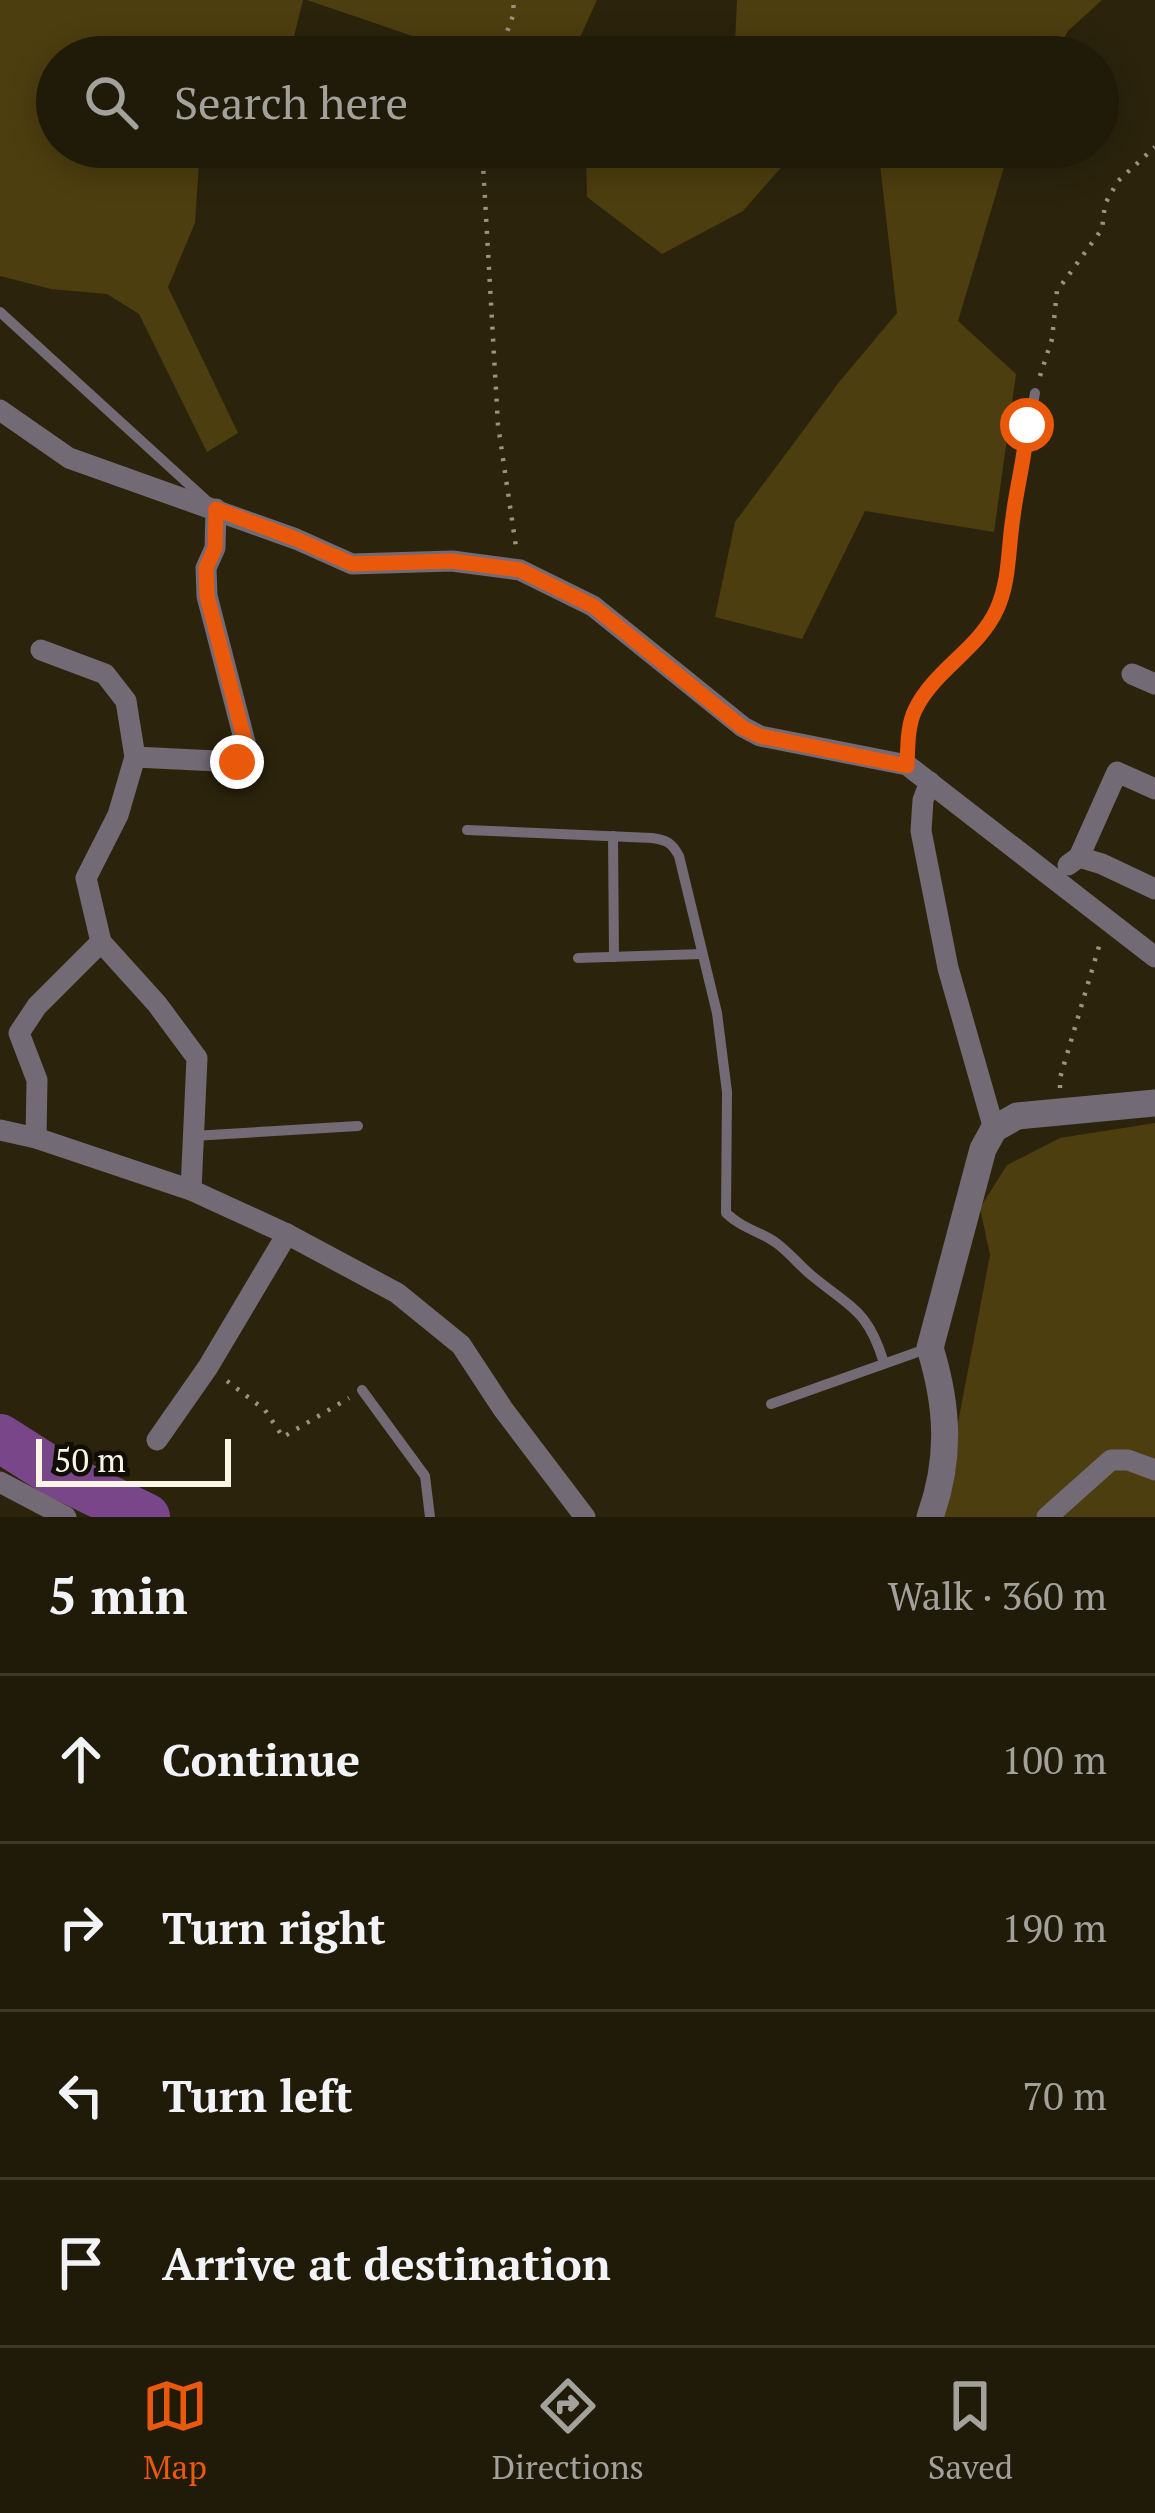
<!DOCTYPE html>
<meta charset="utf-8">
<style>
:root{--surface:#201a09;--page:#282312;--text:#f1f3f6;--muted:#a2a19c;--line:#3d382a;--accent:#ea580c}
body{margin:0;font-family:"PT Serif",serif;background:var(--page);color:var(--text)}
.scale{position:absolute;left:36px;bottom:30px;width:195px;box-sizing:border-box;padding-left:12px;border:6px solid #faf5e7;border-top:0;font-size:33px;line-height:42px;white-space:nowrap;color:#faf5e7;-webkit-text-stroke:9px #100d05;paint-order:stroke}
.stop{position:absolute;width:36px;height:36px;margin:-27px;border:9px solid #ea580c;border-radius:50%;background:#fff}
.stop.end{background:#ea580c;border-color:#fff;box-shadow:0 3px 12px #0008}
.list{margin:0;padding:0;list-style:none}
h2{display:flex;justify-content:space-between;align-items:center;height:156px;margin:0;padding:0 48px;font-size:51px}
h2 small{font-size:39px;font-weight:400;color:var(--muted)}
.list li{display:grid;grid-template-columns:78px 1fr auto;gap:36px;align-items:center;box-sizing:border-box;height:168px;padding:0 48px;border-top:3px solid var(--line)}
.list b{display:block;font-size:45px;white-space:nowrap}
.list em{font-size:39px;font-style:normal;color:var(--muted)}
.icon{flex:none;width:66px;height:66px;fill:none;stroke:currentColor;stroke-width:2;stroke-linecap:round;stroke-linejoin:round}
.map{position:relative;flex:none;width:1155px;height:1517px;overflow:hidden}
.search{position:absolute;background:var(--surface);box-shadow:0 6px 30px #0003;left:36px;right:36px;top:36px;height:132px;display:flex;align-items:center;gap:30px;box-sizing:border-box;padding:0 42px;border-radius:66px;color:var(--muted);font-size:45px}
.sheet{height:828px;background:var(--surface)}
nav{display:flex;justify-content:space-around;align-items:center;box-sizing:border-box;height:168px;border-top:3px solid var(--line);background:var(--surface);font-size:33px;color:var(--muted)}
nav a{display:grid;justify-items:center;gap:6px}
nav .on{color:var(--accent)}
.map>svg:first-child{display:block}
.green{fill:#4d3e0f}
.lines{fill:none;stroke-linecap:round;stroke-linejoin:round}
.river{stroke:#794789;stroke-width:48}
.path{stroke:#9a9381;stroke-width:4.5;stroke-dasharray:3 9;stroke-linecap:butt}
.service{stroke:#726a74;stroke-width:10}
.minor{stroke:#726a74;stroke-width:21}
.tertiary{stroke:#726a74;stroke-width:27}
.route{stroke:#ea580c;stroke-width:15}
</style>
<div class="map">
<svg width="1155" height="1517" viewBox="0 0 1155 1517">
<rect width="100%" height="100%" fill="#2b230c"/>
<g class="green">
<polygon points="0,0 303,0 289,57 57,57 57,147 200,147 195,223 168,287 238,433 207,452 139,314 107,294 51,289 0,276"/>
<polygon points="307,0 597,0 571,57 474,57"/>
<polygon points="737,0 1102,0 1068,31 1053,57 644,57 648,43 735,44"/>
<polygon points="597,147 799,147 743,211 662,254 587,197 586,155"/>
<polygon points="878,147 1010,147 958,321 1016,374 994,532 865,511 802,639 715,617 735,522 840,381 897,313"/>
<polygon points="1155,1123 1155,1517 940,1517 990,1255 980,1208 1007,1165 1060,1138"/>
</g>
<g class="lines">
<polyline class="river" points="0,1438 55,1473 146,1517"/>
<g class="path">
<polyline points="475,57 475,54 501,48 514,13 513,0"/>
<polyline points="482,147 498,425 516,547"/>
<polyline points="1040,376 1052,339 1057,291 1102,229 1105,204 1118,181 1155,147"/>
<polyline points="1060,1088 1060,1078 1100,943"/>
<polyline points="227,1381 265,1410 283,1437 349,1398"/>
</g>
<g class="service">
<polyline points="0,312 206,500"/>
<polyline points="907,765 910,725 916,709 936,680 986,629 1003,594 1013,514 1035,393"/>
<path d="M467,830L652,838C667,840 672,843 679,856L717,1013L727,1092L726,1213C743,1229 757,1230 775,1242C789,1252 799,1265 811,1275C851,1308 868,1310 884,1363"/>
<polyline points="613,836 614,957"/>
<polyline points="578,958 702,954"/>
<polyline points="193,1136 358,1126"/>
<polyline points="362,1390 425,1476 430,1517"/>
<polyline points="771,1404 926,1349"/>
</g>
<g class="minor">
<polyline points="0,410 69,458 296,539 352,564 452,561 520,570 593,606 743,727 760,736 907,765 1155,957"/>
<polyline points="1132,674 1155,684"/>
<polyline points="135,757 237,762 246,746 207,596 206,568 215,548 216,509"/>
<polyline points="930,782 923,800 921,831 948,968 994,1129"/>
<polyline points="1079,857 1117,772 1155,789"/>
<polyline points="1068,865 1079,857 1102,864 1155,889"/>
<polyline points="101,942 157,1004 197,1058 191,1190"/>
<polyline points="0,1130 36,1138 191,1190 287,1234 397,1293 461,1345 503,1409 585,1517"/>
<polyline points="36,1138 37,1080 19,1033 37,1006 101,942 86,878 118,815 135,757 126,701 105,674 41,650"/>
<polyline points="157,1440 208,1367 287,1234"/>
<polyline points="0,1482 66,1517"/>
<polyline points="1047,1517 1111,1460 1128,1460 1155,1470"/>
</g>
<path class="tertiary" d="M930,1517C951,1459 948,1406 930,1348L983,1149L994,1129L1017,1116L1155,1103"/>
</g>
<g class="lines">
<path class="route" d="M237,762L246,746L207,596L206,568L215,548L216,509L296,539L352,564L452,561L520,570L593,606L743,728L760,736L907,766C908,747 907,727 915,710C934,670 979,649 997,609C1010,580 1008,548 1013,517C1017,485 1025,458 1027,425"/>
</g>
</svg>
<div class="scale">50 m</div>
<div class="stop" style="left:1027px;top:425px"></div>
<div class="stop end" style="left:237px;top:762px"></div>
<div class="search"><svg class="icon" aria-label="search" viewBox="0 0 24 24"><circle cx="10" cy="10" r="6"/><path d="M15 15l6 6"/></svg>Search here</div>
</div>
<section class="sheet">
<h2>5 min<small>Walk · 360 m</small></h2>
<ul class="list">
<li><svg class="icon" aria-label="ahead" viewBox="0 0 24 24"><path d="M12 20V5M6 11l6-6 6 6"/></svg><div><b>Continue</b></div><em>100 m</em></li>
<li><svg class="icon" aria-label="right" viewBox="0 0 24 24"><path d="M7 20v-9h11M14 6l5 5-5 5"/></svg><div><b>Turn right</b></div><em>190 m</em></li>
<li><svg class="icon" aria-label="left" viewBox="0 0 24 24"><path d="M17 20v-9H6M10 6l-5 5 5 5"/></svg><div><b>Turn left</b></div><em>70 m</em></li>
<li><svg class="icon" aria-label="arrive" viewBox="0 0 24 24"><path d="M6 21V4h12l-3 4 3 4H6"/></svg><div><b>Arrive at destination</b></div></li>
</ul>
</section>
<nav>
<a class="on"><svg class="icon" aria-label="map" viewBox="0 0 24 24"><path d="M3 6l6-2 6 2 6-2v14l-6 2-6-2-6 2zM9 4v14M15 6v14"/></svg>Map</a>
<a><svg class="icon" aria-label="directions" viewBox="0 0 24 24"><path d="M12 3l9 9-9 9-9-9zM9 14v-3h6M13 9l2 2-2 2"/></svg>Directions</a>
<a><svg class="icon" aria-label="saved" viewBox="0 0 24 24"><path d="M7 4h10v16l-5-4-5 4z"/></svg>Saved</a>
</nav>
